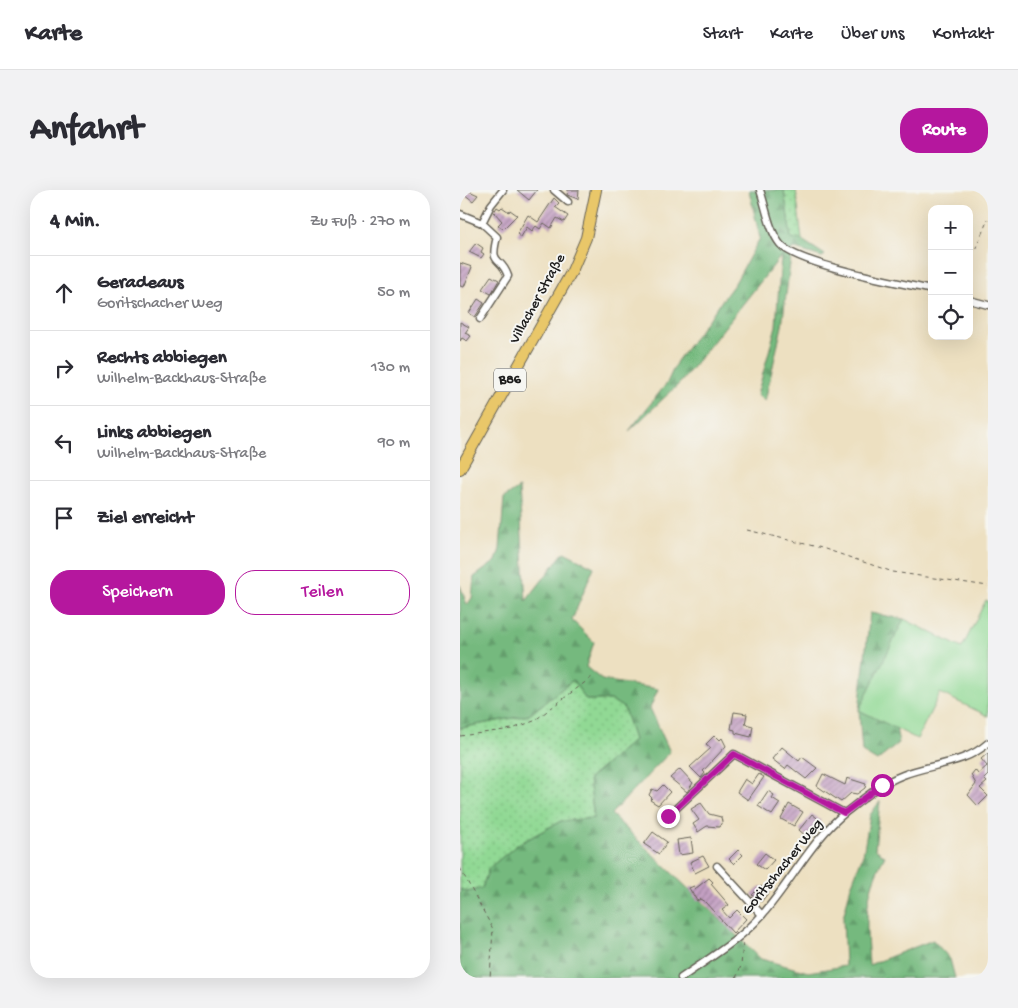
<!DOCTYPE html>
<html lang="de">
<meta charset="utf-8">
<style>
:root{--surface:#fff;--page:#f2f2f3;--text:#2b2b33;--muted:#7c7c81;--line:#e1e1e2;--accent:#b5179e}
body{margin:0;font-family:"Gochi Hand",sans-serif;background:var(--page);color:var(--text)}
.controls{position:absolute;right:15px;top:15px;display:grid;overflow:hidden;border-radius:10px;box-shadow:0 5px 20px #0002}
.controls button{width:45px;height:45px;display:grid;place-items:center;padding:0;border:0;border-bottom:1px solid var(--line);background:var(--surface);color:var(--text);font:25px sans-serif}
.stop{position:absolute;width:15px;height:15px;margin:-11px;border:4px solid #b5179e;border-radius:50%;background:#fff}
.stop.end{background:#b5179e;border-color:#fff;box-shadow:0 1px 5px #0008}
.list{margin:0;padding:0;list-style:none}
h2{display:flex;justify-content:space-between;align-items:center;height:65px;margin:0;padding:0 20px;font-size:21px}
h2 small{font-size:16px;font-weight:400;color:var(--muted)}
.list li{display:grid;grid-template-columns:32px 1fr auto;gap:15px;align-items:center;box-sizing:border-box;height:75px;padding:0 20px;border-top:1px solid var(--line)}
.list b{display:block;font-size:19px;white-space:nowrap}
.list p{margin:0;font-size:16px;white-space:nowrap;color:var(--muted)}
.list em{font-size:16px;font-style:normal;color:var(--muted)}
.actions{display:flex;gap:10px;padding:15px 20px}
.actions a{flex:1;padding:11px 0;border:1px solid var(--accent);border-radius:20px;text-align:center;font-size:18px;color:var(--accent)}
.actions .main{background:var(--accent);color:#fff}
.icon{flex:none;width:28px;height:28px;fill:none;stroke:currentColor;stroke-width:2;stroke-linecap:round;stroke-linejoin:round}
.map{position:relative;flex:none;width:528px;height:788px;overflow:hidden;border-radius:20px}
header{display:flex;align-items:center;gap:30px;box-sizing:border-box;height:70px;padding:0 25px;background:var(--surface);border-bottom:1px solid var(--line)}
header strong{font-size:24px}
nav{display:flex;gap:28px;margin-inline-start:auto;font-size:18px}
.intro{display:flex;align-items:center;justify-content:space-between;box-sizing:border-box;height:120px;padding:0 30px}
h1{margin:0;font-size:35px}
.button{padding:12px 22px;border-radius:20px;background:var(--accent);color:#fff;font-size:18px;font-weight:700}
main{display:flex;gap:30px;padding:0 30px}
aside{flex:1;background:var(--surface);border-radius:20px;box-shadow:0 5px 20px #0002}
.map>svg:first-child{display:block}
.grass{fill:url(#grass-dots);stroke:#567a58}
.forest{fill:url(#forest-firs);stroke:#486a4d}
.park{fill:#91d994;stroke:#567a58}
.building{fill:url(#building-hatch)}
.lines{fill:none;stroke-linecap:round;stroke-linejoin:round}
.service-casing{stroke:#656156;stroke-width:5.5}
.minor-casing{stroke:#656156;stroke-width:9}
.primary-casing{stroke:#656156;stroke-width:12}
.path{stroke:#656156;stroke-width:1;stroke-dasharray:4 4;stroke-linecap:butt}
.service{stroke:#fff;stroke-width:3}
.minor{stroke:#fff;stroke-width:6}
.primary{stroke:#e9c769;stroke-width:10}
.route{stroke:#b5179e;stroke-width:6}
.labels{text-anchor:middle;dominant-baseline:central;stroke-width:4;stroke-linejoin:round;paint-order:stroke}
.shield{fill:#f6f6f2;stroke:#5d5d5c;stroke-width:1}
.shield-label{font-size:14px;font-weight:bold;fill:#1c1c1c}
.street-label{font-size:15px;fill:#1c1c1c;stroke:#f6f6f2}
</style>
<header>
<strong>Karte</strong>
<nav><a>Start</a><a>Karte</a><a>Über uns</a><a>Kontakt</a></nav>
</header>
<div class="intro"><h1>Anfahrt</h1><a class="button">Route</a></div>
<main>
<aside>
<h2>4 Min.<small>Zu Fuß · 270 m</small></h2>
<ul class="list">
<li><svg class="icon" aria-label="ahead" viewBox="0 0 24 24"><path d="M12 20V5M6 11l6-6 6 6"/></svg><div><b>Geradeaus</b><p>Goritschacher Weg</p></div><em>50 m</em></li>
<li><svg class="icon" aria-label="right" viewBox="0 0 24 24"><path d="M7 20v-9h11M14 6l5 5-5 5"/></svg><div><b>Rechts abbiegen</b><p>Wilhelm-Backhaus-Straße</p></div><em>130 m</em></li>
<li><svg class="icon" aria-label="left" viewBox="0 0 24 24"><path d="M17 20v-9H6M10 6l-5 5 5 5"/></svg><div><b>Links abbiegen</b><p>Wilhelm-Backhaus-Straße</p></div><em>90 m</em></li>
<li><svg class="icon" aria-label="arrive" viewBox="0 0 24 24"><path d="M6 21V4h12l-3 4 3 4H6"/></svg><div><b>Ziel erreicht</b></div></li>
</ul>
<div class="actions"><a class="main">Speichern</a><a>Teilen</a></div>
</aside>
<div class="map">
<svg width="528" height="788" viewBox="0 0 528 788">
<defs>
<pattern id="grass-dots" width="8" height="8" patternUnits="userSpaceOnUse" patternTransform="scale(1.25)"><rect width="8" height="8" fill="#91d994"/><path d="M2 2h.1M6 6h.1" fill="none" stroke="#7cba7f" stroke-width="1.8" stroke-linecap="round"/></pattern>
<pattern id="forest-firs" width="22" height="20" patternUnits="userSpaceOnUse" patternTransform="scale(1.25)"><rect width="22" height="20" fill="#74b97e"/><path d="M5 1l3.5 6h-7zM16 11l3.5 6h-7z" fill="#649e6c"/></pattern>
<pattern id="building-hatch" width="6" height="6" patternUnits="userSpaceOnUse" patternTransform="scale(1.25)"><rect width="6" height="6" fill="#c4a0c3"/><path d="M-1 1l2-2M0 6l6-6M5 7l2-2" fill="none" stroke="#9e829e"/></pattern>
</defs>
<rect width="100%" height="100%" fill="#f6f6f2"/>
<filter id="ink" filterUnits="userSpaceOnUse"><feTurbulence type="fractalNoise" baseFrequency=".02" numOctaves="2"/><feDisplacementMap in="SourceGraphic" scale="10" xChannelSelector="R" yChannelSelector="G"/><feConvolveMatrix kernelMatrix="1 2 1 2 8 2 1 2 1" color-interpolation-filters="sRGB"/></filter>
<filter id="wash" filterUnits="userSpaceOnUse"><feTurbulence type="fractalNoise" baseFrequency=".0096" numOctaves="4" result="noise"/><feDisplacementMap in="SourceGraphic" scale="20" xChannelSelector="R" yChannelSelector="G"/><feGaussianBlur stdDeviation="1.12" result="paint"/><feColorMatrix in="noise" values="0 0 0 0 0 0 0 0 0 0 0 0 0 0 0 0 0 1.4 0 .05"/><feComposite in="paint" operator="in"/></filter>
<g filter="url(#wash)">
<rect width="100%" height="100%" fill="#ede0c1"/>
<g class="grass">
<polygon points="324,0 336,0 342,50 331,48"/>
<polygon points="113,490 126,510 151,510 164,518 174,550 129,589 134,628 101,631 57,655 29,678 22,698 8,702 0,699 0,538 69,525"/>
</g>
<g class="forest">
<polygon points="289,0 324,0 331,48 342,50 365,65 362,67 332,58 322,136 305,211 297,205 316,136 321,66 221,192 169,241 207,193 217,171 275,93 300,48"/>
<path d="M59,298L66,411L104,362L134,377L112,430L134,452L126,477L142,490L198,499L190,518L210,562L151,624L301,769L348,782L385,776L383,728L391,696L403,665L410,625L420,611L415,659L425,666C403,705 406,731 409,775L473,750L490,769L495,788H0V699L8,702L22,698L29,678L57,655L101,631L134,628L129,589L174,550L164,518L151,510H126L113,490L69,525L0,538V395L7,415L12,408L14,387L36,371L40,359L44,308Z"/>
<polygon points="410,423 444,429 399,520 436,538 439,553 417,571 402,562 399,520"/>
</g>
<polygon class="park" points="526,410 528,411 528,526 480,503 457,549 399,520 444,429 502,458"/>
<g id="blocks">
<g class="building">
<polygon points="7,0 18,5 13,11 4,4"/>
<polygon points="57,0 77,0 69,10"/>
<polygon points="108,0 119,0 118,9 107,5"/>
<polygon points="94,8 99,13 95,17 108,26 104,32 97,28 91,38 84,33 80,39 76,36 72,41 67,37 61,47 57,44 68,25 78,32"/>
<polygon points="37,17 40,19 42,17 49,22 50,20 57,25 43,39 38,35 42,31 34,22"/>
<polygon points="16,53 23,58 21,62 24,64 21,68 9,62"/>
<polygon points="0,73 12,77 4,97 0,96"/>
<polygon points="31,86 39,90 31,104 22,99"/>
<polygon points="18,109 24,113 15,127 9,123"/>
<polygon points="0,132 9,137 5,143 11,146 7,151 2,148 0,151"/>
<polygon points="274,522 287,524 285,534 293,536 291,547 275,543 275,540 271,539"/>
<polygon points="255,545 260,550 262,548 266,556 243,581 245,583 241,588 230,577 251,558 246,554"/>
<polygon points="322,557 339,571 342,567 357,578 346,589 328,575 325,579 312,569"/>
<polygon points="528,563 528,585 524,589 527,592 520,598 528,606 518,616 508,605 516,594 511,585 515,580 518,584 527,576 521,569"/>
<polygon points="220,579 233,593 227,602 210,588"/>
<polygon points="299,584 304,587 288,610 277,602 285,589 292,594"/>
<polygon points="363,584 385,595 387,588 406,594 405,598 397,604 391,603 381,612 357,596"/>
<polygon points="203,595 210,602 198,615 190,610 192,608 189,605 192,599 197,601"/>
<polygon points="308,601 314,605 312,608 320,613 312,625 298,616"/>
<polygon points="241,613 249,624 261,627 262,632 259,637 247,636 238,642 233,634 239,630 231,619"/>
<polygon points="329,614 343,622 334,636 321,629"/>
<polygon points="352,624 361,631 347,647 339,640"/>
<polygon points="193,642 207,652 199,664 184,654"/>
<polygon points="231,648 233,663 219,665 217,650"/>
<polygon points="278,660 283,665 274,674 269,669"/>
<polygon points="305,663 314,670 305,680 296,674"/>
<polygon points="243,666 249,676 235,683 230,672"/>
<polygon points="249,688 253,692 251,694 269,715 262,720 269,728 277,720 286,729 273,743 245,712 240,709 237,711 229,698 234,696 235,699"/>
<polygon points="301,696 309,702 301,712 292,705"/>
</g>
</g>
</g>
<g filter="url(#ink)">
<use href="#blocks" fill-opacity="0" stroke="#656156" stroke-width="1"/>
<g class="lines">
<defs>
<polyline id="service" points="0,4 2,0"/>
<g id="minor">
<polyline points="94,0 108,12"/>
<path d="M300,0C306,17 309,40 320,54C337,75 442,93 472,100"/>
<path d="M0,24L22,33L37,47C29,77 41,65 48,86L20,129"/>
<polyline points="22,33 31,15 43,0"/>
<polyline points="509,110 528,115"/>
<polyline points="208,626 274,564 384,623"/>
<polyline points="257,676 302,725"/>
<path d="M221,788C249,768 279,751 302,725C331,692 352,649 386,622C404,608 422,593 443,585C471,574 505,574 528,553"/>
</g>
<polyline id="primary" points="0,279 112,81 126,48 136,0"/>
</defs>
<use href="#service" class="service-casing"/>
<use href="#minor" class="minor-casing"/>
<use href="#primary" class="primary-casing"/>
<g class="path">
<polyline points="509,74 528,29"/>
<polyline points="287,340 362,358 433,382 528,396"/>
<polyline points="0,546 52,539 74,531 132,487"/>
<polyline points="0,678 33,739 30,788"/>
<polyline points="276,788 281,776 283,752"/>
</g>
<use href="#service" class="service"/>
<use href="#minor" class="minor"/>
<use href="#primary" class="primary"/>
</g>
</g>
<g class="lines" filter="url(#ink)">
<polyline class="route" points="208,626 274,564 384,623 422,595"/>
</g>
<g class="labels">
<rect class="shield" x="34" y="178.5" width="32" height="23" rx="4"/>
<g class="shield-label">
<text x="50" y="190">B86</text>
</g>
<g class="street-label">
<text transform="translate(78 109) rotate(-61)">Villacher Straße</text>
<text transform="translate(323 677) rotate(-51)">Goritschacher Weg</text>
</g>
</g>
</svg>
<div class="controls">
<button>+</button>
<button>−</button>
<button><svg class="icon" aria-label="locate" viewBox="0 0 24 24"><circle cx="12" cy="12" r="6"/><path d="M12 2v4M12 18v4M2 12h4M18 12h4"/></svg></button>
</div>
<div class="stop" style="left:422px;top:595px"></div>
<div class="stop end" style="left:208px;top:626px"></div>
</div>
</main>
